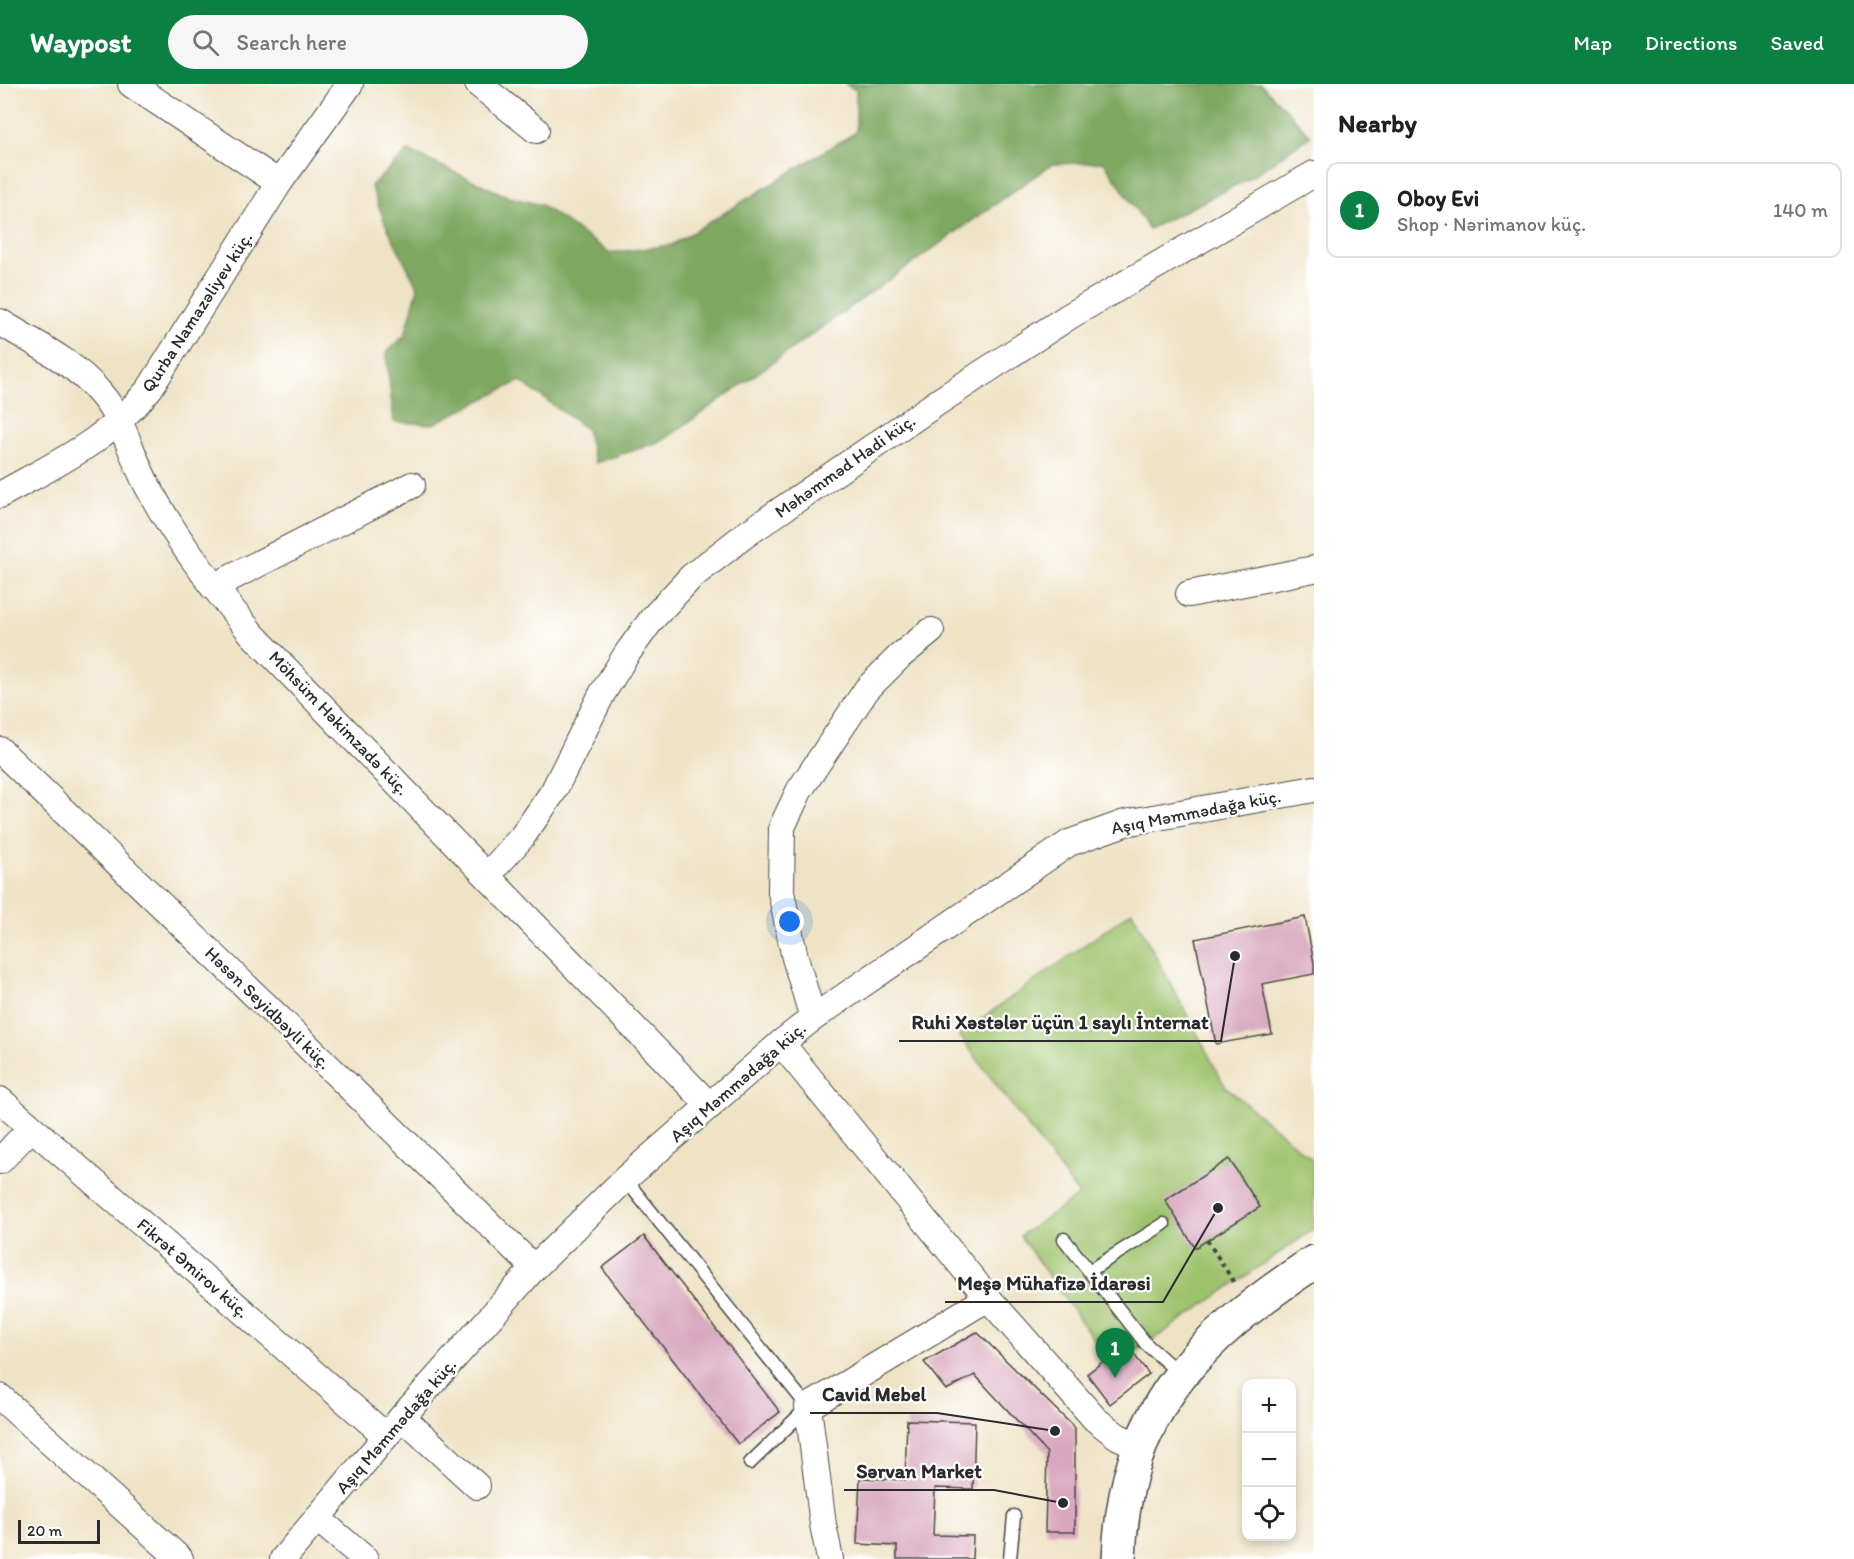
<!DOCTYPE html>
<meta charset="utf-8">
<style>
:root{--surface:#fff;--page:#f6f6f6;--text:#202124;--muted:#757577;--line:#e0e0e0;--accent:#0b8043}
body{margin:0;font-family:Itim,sans-serif;background:var(--page);color:var(--text)}
.controls{position:absolute;right:18px;bottom:18px;display:grid;overflow:hidden;border-radius:12px;box-shadow:0 3px 9px #0003}
.controls button{width:54px;height:54px;display:grid;place-items:center;padding:0;border:0;border-bottom:2px solid var(--line);background:var(--surface);color:var(--text);font:30px sans-serif}
.scale{position:absolute;left:18px;bottom:15px;width:82px;box-sizing:border-box;padding-left:6px;border:3px solid #2b2b2b;border-top:0;font-size:16px;line-height:21px;white-space:nowrap;color:#2b2b2b;-webkit-text-stroke:4px #fff;paint-order:stroke}
.you{position:absolute;left:790px;top:838px;width:21px;height:21px;margin:-15px;border:4px solid #fff;border-radius:50%;background:#1a73e8;box-shadow:0 0 0 9px #1a73e833}
.badge{display:grid;place-items:center;width:39px;height:39px;border-radius:50%;background:var(--accent);color:#fff;font-size:20px;font-weight:700}
.pin{position:absolute;translate:-50% -50px;filter:drop-shadow(0 2px 3px #0008)}
.pin::after{content:'';position:absolute;top:32px;width:21px;height:18px;background:inherit;clip-path:polygon(0 0,100% 0,50% 100%)}
.list{margin:0;padding:0;list-style:none}
h2{display:flex;justify-content:space-between;align-items:center;height:78px;margin:0;padding:0 24px;font-size:26px}
h2 small{font-size:20px;font-weight:400;color:var(--muted)}
.list li{display:grid;grid-template-columns:39px 1fr auto;gap:18px;align-items:center;box-sizing:border-box;height:96px;margin:0 12px 12px;padding:0 12px;border:2px solid var(--line);border-radius:12px}
.list b{display:block;font-size:22px;white-space:nowrap}
.list p{margin:0;font-size:20px;white-space:nowrap;color:var(--muted)}
.list em{font-size:20px;font-style:normal;color:var(--muted)}
.icon{flex:none;width:33px;height:33px;fill:none;stroke:currentColor;stroke-width:2;stroke-linecap:round;stroke-linejoin:round}
.map{position:relative;flex:none;width:1314px;height:1475px;overflow:hidden}
header{display:flex;align-items:center;gap:36px;box-sizing:border-box;height:84px;padding:0 30px;background:var(--accent);color:#fff}
header strong{font-size:28px}
nav{display:flex;gap:33px;margin-inline-start:auto;font-size:21px}
.search{width:420px;height:54px;background:var(--page);display:flex;align-items:center;gap:15px;box-sizing:border-box;padding:0 21px;border-radius:33px;color:var(--muted);font-size:22px}
main{display:flex}
aside{flex:1;background:var(--surface)}
.map>svg:first-child{display:block}
.green{fill:#9dc26c;stroke:#64764c;stroke-width:1.5}
.forest{fill:#7ea860;stroke:#546a46;stroke-width:1.5}
.building{fill:#d8a7be}
.lines{fill:none;stroke-linecap:round;stroke-linejoin:round}
.service-casing{stroke:#484742;stroke-width:15}
.minor-casing{stroke:#484742;stroke-width:28}
.secondary-casing{stroke:#484742;stroke-width:36}
.path{stroke:#484742;stroke-width:4;stroke-dasharray:4.5 4.5;stroke-linecap:butt}
.service{stroke:#fff;stroke-width:12}
.minor{stroke:#fff;stroke-width:26}
.secondary{stroke:#fff;stroke-width:33}
.labels{text-anchor:middle;dominant-baseline:central;stroke-width:4.5;stroke-linejoin:round;paint-order:stroke}
.street-label{font-size:18px;fill:#2b2b2b;stroke:#fff}
.leader{fill:none;stroke:#2b2b2b;stroke-width:2}
.callout-dot{fill:#2b2b2b;stroke:#fff;stroke-width:2}
.callout-label{font-size:20px;text-anchor:middle;font-weight:bold;fill:#2b2b2b;stroke:#fff;stroke-width:4.5;stroke-linejoin:round;paint-order:stroke}
</style>
<header>
<strong>Waypost</strong>
<div class="search"><svg class="icon" aria-label="search" viewBox="0 0 24 24"><circle cx="10" cy="10" r="6"/><path d="M15 15l6 6"/></svg>Search here</div>
<nav><a>Map</a><a>Directions</a><a>Saved</a></nav>
</header>
<main>
<div class="map">
<svg width="1314" height="1475" viewBox="0 0 1314 1475">
<rect width="100%" height="100%" fill="#fff"/>
<filter id="ink" filterUnits="userSpaceOnUse"><feTurbulence type="fractalNoise" baseFrequency=".0167" numOctaves="2"/><feDisplacementMap in="SourceGraphic" scale="12" xChannelSelector="R" yChannelSelector="G"/><feConvolveMatrix kernelMatrix="1 2 1 2 8 2 1 2 1" color-interpolation-filters="sRGB"/></filter>
<filter id="wash" filterUnits="userSpaceOnUse"><feTurbulence type="fractalNoise" baseFrequency=".008" numOctaves="4" result="noise"/><feDisplacementMap in="SourceGraphic" scale="24" xChannelSelector="R" yChannelSelector="G"/><feGaussianBlur stdDeviation="1.35" result="paint"/><feColorMatrix in="noise" values="0 0 0 0 0 0 0 0 0 0 0 0 0 0 0 0 0 1.4 0 .05"/><feComposite in="paint" operator="in"/></filter>
<g filter="url(#wash)">
<rect width="100%" height="100%" fill="#efe3c6"/>
<polygon class="green" points="1132,827 1225,1002 1314,1077 1314,1145 1138,1266 1125,1252 1103,1268 1020,1152 1079,1111 959,951"/>
<polygon class="forest" points="845,0 1261,0 1311,52 1248,95 1149,145 1104,78 1052,80 662,357 595,379 586,345 520,297 433,340 394,338 386,269 405,251 418,204 386,141 371,102 408,67 509,113 541,121 610,169 672,161 856,48 856,6"/>
<g id="blocks">
<g class="building">
<polygon points="1305,833 1314,879 1314,890 1262,900 1272,950 1216,960 1195,855"/>
<polygon points="1229,1075 1260,1123 1195,1164 1165,1116"/>
<polygon points="644,1152 780,1328 738,1360 602,1184"/>
<polygon points="977,1248 1075,1344 1075,1448 1045,1448 1047,1369 975,1291 946,1306 924,1278"/>
<polygon points="1126,1260 1149,1290 1110,1320 1087,1290"/>
<polygon points="907,1336 975,1338 973,1405 935,1404 933,1451 973,1452 972,1475 897,1475 897,1462 857,1460 860,1394 905,1396"/>
</g>
</g>
</g>
<g filter="url(#ink)">
<use href="#blocks" fill-opacity="0" stroke="#484742" stroke-width="1.5"/>
<g class="lines">
<defs>
<g id="service">
<polyline points="625,1095 808,1323 750,1379"/>
<polyline points="1064,1155 1146,1260 1180,1290"/>
<polyline points="1089,1187 1164,1140"/>
<polyline points="1010,1475 1014,1432"/>
</g>
<g id="minor">
<polyline points="131,0 279,99"/>
<polyline points="478,0 536,46"/>
<path d="M0,238C34,259 74,278 100,309C125,338 130,369 147,401C175,455 214,504 252,550L710,1022"/>
<path d="M0,411C57,379 108,357 150,304L279,99L350,0"/>
<polyline points="213,503 412,401"/>
<polyline points="1189,510 1314,485"/>
<polyline points="0,666 284,939 534,1184"/>
<polyline points="488,791 522,753 553,708 602,610 626,571 652,535 691,493 745,451 938,318 1068,233 1314,90"/>
<polyline points="813,934 795,874 781,808 782,743 799,707 867,605 900,572 931,547"/>
<polyline points="781,959 988,1214 1095,1335 1117,1352 1138,1362"/>
<polyline points="0,1016 386,1352"/>
<polyline points="0,1077 31,1044"/>
<polyline points="0,1313 180,1475"/>
<polyline points="402,1333 477,1402"/>
<polyline points="317,1434 365,1475"/>
<polyline points="283,1475 402,1333 534,1184 625,1095 781,959 813,934 1069,759 1125,739 1314,705"/>
<polyline points="830,1475 823,1441 808,1323 988,1214"/>
</g>
<path id="secondary" d="M1119,1475C1124,1326 1196,1256 1314,1178"/>
</defs>
<use href="#service" class="service-casing"/>
<use href="#minor" class="minor-casing"/>
<use href="#secondary" class="secondary-casing"/>
<polyline class="path" points="1207,1156 1235,1200"/>
<use href="#service" class="service"/>
<use href="#minor" class="minor"/>
<use href="#secondary" class="secondary"/>
</g>
</g>
<g class="labels">
<g class="street-label">
<text transform="translate(197 228) rotate(-57)">Qurba Namazəliyev küç.</text>
<text transform="translate(845 382) rotate(-35)">Məhəmməd Hadi küç.</text>
<text transform="translate(339 639) rotate(46)">Möhsüm Həkimzadə küç.</text>
<text transform="translate(1196 728) rotate(-11)">Aşıq Məmmədağa küç.</text>
<text transform="translate(268 924) rotate(44)">Həsən Seyidbəyli küç.</text>
<text transform="translate(738 998) rotate(-41)">Aşıq Məmmədağa küç.</text>
<text transform="translate(193 1184) rotate(41)">Fikrət Əmirov küç.</text>
<text transform="translate(396 1342) rotate(-49)">Aşıq Məmmədağa küç.</text>
</g>
</g>
<path class="leader" d="M1235 872L1221 957H899M1218 1124L1163 1218H945M1055 1347L937 1329H810M1063 1419L994 1406H844"/>
<g class="callout-dot">
<circle cx="1235" cy="872" r="6"/>
<circle cx="1218" cy="1124" r="6"/>
<circle cx="1055" cy="1347" r="6"/>
<circle cx="1063" cy="1419" r="6"/>
</g>
<g class="callout-label">
<text x="1060" y="945">Ruhi Xəstələr üçün 1 saylı İnternat</text>
<text x="1054" y="1206">Meşə Mühafizə İdarəsi</text>
<text x="874" y="1317">Cavid Mebel</text>
<text x="919" y="1394">Sərvan Market</text>
</g>
</svg>
<div class="controls">
<button>+</button>
<button>−</button>
<button><svg class="icon" aria-label="locate" viewBox="0 0 24 24"><circle cx="12" cy="12" r="6"/><path d="M12 2v4M12 18v4M2 12h4M18 12h4"/></svg></button>
</div>
<div class="scale">20 m</div>
<div class="you"></div>
<div class="pin badge" style="left:1115px;top:1294px">1</div>
</div>
<aside>
<h2>Nearby<small></small></h2>
<ul class="list">
<li><span class="badge">1</span><div><b>Oboy Evi</b><p>Shop · Nərimanov küç.</p></div><em>140 m</em></li>
</ul>
</aside>
</main>
